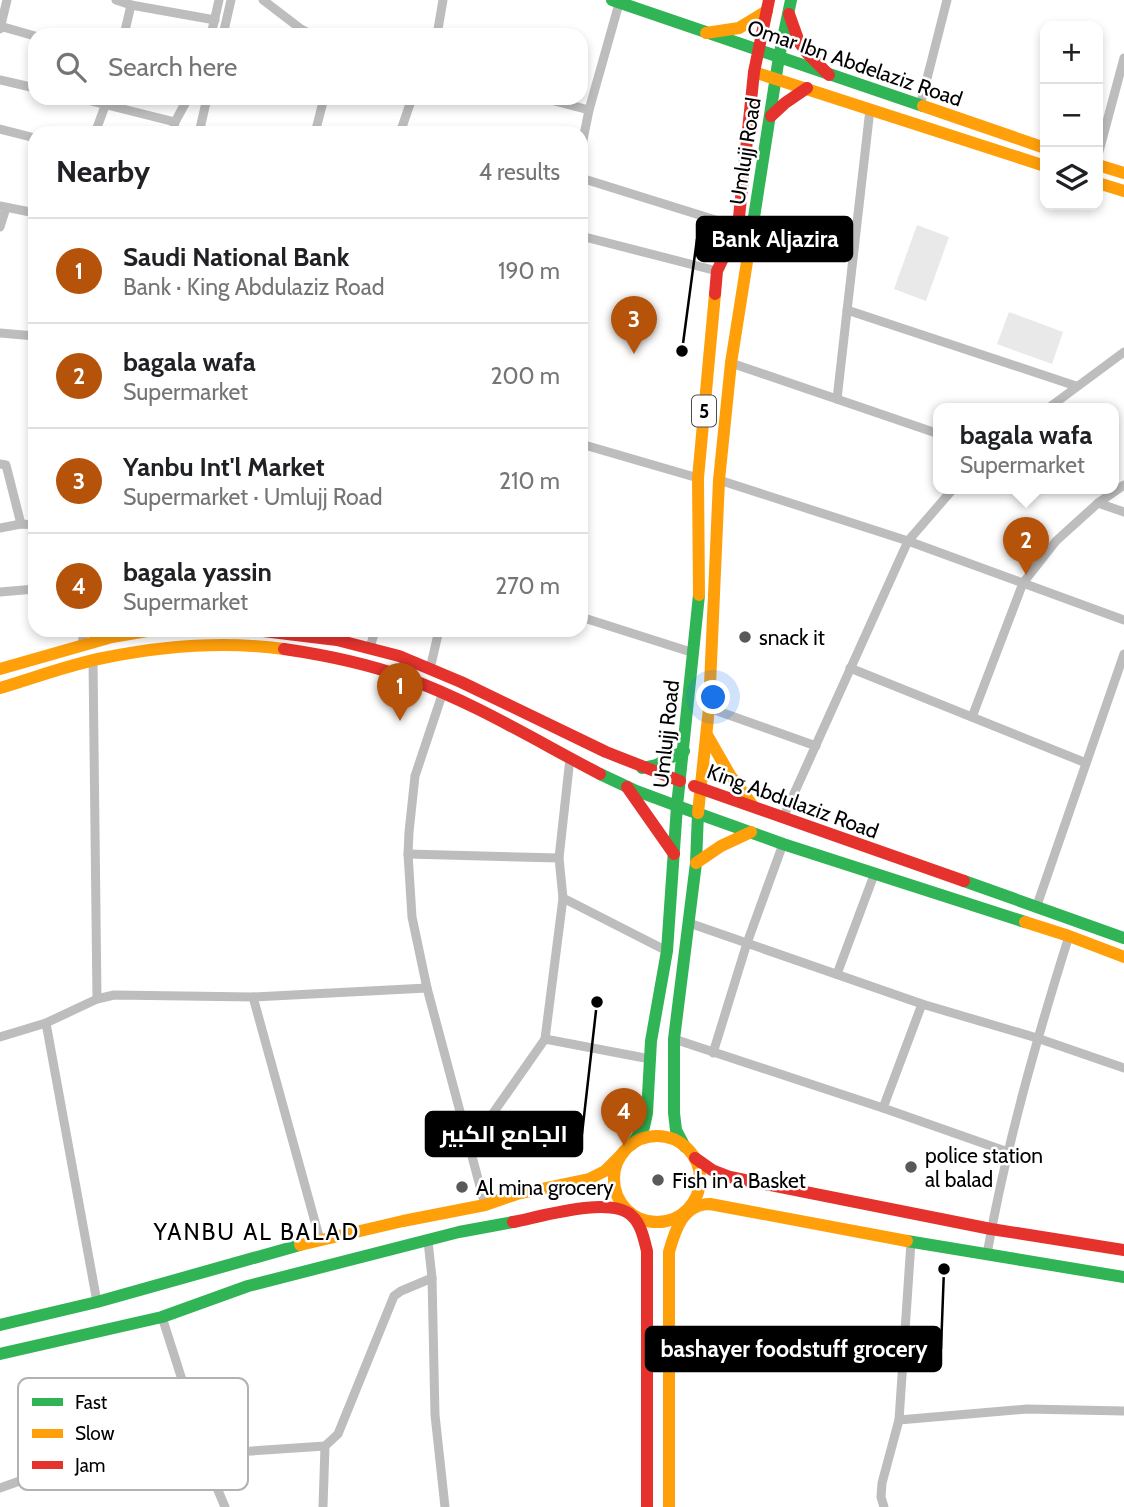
<!DOCTYPE html>
<meta charset="utf-8">
<style>
:root{--surface:#fff;--page:#f6f6f6;--text:#202124;--muted:#757577;--line:#e0e0e0;--accent:#b45309}
body{margin:0;font-family:Cabin,Cairo,sans-serif;background:var(--page);color:var(--text)}
.controls{position:absolute;right:21px;top:21px;display:grid;overflow:hidden;border-radius:14px;box-shadow:0 4px 10px #0003}
.controls button{width:63px;height:63px;display:grid;place-items:center;padding:0;border:0;border-bottom:2px solid var(--line);background:var(--surface);color:var(--text);font:35px sans-serif}
.you{position:absolute;left:714px;top:698px;width:24px;height:24px;margin:-18px;border:5px solid #fff;border-radius:50%;background:#1a73e8;box-shadow:0 0 0 10px #1a73e833}
.badge{display:grid;place-items:center;width:46px;height:46px;border-radius:50%;background:var(--accent);color:#fff;font-size:23px;font-weight:700}
.pin{position:absolute;translate:-50% -58px;filter:drop-shadow(0 2px 4px #0008)}
.pin::after{content:'';position:absolute;top:37px;width:24px;height:21px;background:inherit;clip-path:polygon(0 0,100% 0,50% 100%)}
.popup{position:absolute;left:933px;top:403px;width:186px;height:91px;box-sizing:border-box;display:grid;place-content:center;border-radius:14px;background:var(--surface);filter:drop-shadow(0 2px 5px #0005);font-size:23px;white-space:nowrap;color:var(--muted)}
.popup b{font-size:26px;color:var(--text)}
.popup::after{content:'';position:absolute;left:50%;top:100%;margin-left:-14px;border:14px solid transparent;border-top-color:var(--surface)}
.list{margin:0;padding:0;list-style:none}
h2{display:flex;justify-content:space-between;align-items:center;height:91px;margin:0;padding:0 28px;font-size:30px}
h2 small{font-size:23px;font-weight:400;color:var(--muted)}
.list li{display:grid;grid-template-columns:46px 1fr auto;gap:21px;align-items:center;box-sizing:border-box;height:105px;padding:0 28px;border-top:2px solid var(--line)}
.list b{display:block;font-size:26px;white-space:nowrap}
.list p{margin:0;font-size:23px;white-space:nowrap;color:var(--muted)}
.list em{font-size:23px;font-style:normal;color:var(--muted)}
.icon{flex:none;width:38px;height:38px;fill:none;stroke:currentColor;stroke-width:2;stroke-linecap:round;stroke-linejoin:round}
.map{position:relative;flex:none;width:1124px;height:1507px;overflow:hidden}
.search{position:absolute;background:var(--surface);box-shadow:0 4px 10px #0003;left:28px;top:28px;width:560px;height:77px;display:flex;align-items:center;gap:18px;box-sizing:border-box;padding:0 24px;border-radius:21px;color:var(--muted);font-size:26px}
.panel{position:absolute;background:var(--surface);box-shadow:0 4px 10px #0003;left:28px;top:126px;width:560px;height:511px;border-radius:21px}
.map>svg:first-child{display:block}
.green{fill:#e9e9e9}
.lines{fill:none;stroke-linecap:round;stroke-linejoin:round}
.street{stroke:#bdbdbd;stroke-width:9}
.fast{stroke:#30b455;stroke-width:12}
.slow{stroke:#ff9f0a;stroke-width:12}
.jam{stroke:#e5322d;stroke-width:12}
.poi-dot{fill:#595959;stroke:#fff;stroke-width:2.5}
.labels{text-anchor:middle;dominant-baseline:central;stroke-width:5;stroke-linejoin:round;paint-order:stroke}
.shield{fill:#fff;stroke:#4c4c4c;stroke-width:2}
.shield-label{font-size:19px;font-weight:bold;fill:#000}
.street-label{font-size:21px;fill:#000;stroke:#fff}
.poi-label{font-size:21px;fill:#000;stroke:#fff;text-anchor:start}
.neighbourhood-label{font-size:23px;letter-spacing:2px;fill:#000;stroke:#fff}
.key{fill:#fff;stroke:#b2b2b2;stroke-width:2}
.key-label{font-size:19px;fill:#000}
.leader{fill:none;stroke:#000;stroke-width:2.5}
.callout-dot{fill:#000;stroke:#fff;stroke-width:2.5}
.callout{fill:#000;stroke:#000;stroke-width:2.5}
.callout-label{font-size:23px;text-anchor:middle;font-weight:bold;fill:#fff}
</style>
<div class="map">
<svg width="1124" height="1507" viewBox="0 0 1124 1507">
<rect width="100%" height="100%" fill="#fff"/>
<g class="green">
<polygon points="917,225 949,237 926,301 894,289"/>
<polygon points="1009,312 1063,332 1052,364 997,344"/>
</g>
<g class="lines">
<g class="street">
<polyline points="116,0 131,5 215,20"/>
<polyline points="263,0 301,29 312,35"/>
<polyline points="0,26 35,36"/>
<polyline points="0,29 7,0"/>
<polyline points="124,35 131,5"/>
<polyline points="211,35 219,0"/>
<polyline points="223,35 231,0"/>
<polyline points="437,35 443,0"/>
<polyline points="0,80 35,88"/>
<polyline points="79,98 175,122"/>
<polyline points="543,98 589,110"/>
<polyline points="920,106 947,0"/>
<polyline points="0,129 35,138"/>
<polyline points="95,133 108,98"/>
<polyline points="173,133 175,122 188,98"/>
<polyline points="199,133 207,98"/>
<polyline points="315,133 324,98"/>
<polyline points="400,133 412,98"/>
<polyline points="581,150 589,110 620,0"/>
<polyline points="1098,155 1124,58"/>
<polyline points="581,178 738,227"/>
<polyline points="0,206 35,213"/>
<polyline points="0,227 6,208"/>
<polyline points="581,236 717,271"/>
<polyline points="847,310 1076,386"/>
<polyline points="0,333 35,336"/>
<polyline points="731,363 939,434"/>
<polyline points="837,399 870,109"/>
<polyline points="1047,409 1124,352"/>
<polyline points="581,444 698,478"/>
<polyline points="0,464 6,465 21,524"/>
<polyline points="719,480 908,541 1124,620"/>
<polyline points="1098,503 1124,512"/>
<polyline points="0,528 21,524 35,525"/>
<polyline points="0,592 35,589"/>
<polyline points="581,617 694,653"/>
<polyline points="82,645 84,630"/>
<polyline points="370,648 375,630"/>
<polyline points="93,661 97,999"/>
<polyline points="850,668 1086,763"/>
<polyline points="430,669 439,630"/>
<polyline points="443,692 415,776 409,832 408,854 412,917 427,988 485,1205"/>
<polyline points="709,708 816,746"/>
<polyline points="972,717 1023,583 1056,541 1098,503 1124,485"/>
<polyline points="783,818 908,541 953,489"/>
<polyline points="408,854 559,858 563,898 667,951"/>
<polyline points="559,858 570,758"/>
<polyline points="1036,908 1124,654"/>
<polyline points="689,923 922,1004 1037,1038 1124,1068"/>
<polyline points="837,974 874,875"/>
<polyline points="253,997 320,1240"/>
<polyline points="46,1023 97,1302"/>
<polyline points="0,1037 46,1023 97,999 114,995 253,997 427,988"/>
<polyline points="545,1039 563,898"/>
<polyline points="674,1039 883,1108 1008,1152"/>
<polyline points="713,1053 747,943 783,844"/>
<polyline points="883,1108 922,1004"/>
<polyline points="470,1146 545,1039 650,1059"/>
<polyline points="428,1241 432,1278 435,1415 445,1507"/>
<path d="M987,1254C1006,1146 1036,1041 1069,936"/>
<polyline points="162,1317 215,1483 225,1507"/>
<polyline points="899,1420 1027,1409 1124,1411"/>
<polyline points="207,1454 325,1446 338,1434 394,1296 401,1291 432,1278"/>
<polyline points="0,1488 28,1478 65,1470 93,1467 124,1469 215,1483"/>
<polyline points="323,1507 325,1446"/>
<polyline points="884,1507 881,1497 882,1483 899,1420 911,1242"/>
</g>
<g class="fast">
<polyline points="612,0 923,106"/>
<polyline points="752,230 779,57 791,0"/>
<polyline points="699,595 677,806 783,844 1025,922"/>
<polyline points="642,768 656,765 684,751"/>
<polyline points="600,774 634,790 677,806 667,951 651,1041 647,1113 644,1127 632,1144"/>
<polyline points="964,881 1124,938"/>
<polyline points="685,1147 676,1130 674,1113 674,1039 696,863 698,813"/>
<polyline points="907,1241 1124,1277"/>
<polyline points="0,1325 97,1302 300,1245"/>
<polyline points="0,1354 162,1317 248,1286 459,1232 513,1222"/>
</g>
<g class="slow">
<polyline points="706,33 739,28 767,11"/>
<polyline points="754,72 1045,166"/>
<polyline points="923,106 1045,148"/>
<polyline points="1098,165 1124,173"/>
<polyline points="1098,183 1124,191"/>
<polyline points="699,595 698,478 715,294"/>
<polyline points="0,669 112,637 153,630"/>
<path d="M0,688C34,678 68,665 103,658C162,646 225,641 284,649"/>
<polyline points="707,735 730,775 753,806"/>
<polyline points="698,813 709,708 719,480 731,363 752,230"/>
<polyline points="696,863 721,846 751,832"/>
<polyline points="1025,922 1069,936 1124,957"/>
<circle cx="657" cy="1179" r="43"/>
<polyline points="300,1245 403,1221 485,1205 517,1194 589,1179 605,1171 622,1154"/>
<path d="M669,1507V1252C675,1230 683,1204 710,1204L907,1241"/>
</g>
<g class="jam">
<polyline points="789,14 799,42 807,53 829,75"/>
<polyline points="771,116 785,103 807,88"/>
<polyline points="715,294 717,271 738,227 754,72 769,0"/>
<polyline points="254,630 337,640 399,656 461,682 606,752 680,781"/>
<path d="M284,649C325,655 365,663 404,677C473,702 535,740 600,774"/>
<polyline points="694,786 964,881"/>
<polyline points="627,787 674,854"/>
<polyline points="695,1158 712,1170 730,1177 991,1229 1124,1250"/>
<path d="M513,1222C540,1217 611,1195 632,1216C641,1224 644,1239 647,1251V1507"/>
</g>
</g>
<g class="poi-dot">
<circle cx="745" cy="637" r="7"/>
<circle cx="911" cy="1167" r="7"/>
<circle cx="658" cy="1180" r="7"/>
<circle cx="462" cy="1187" r="7"/>
</g>
<g class="labels">
<rect class="shield" x="692" y="395.5" width="24" height="31" rx="5"/>
<g class="shield-label">
<text x="704" y="411">5</text>
</g>
<g class="street-label">
<text transform="translate(855 63) rotate(19)">Omar Ibn Abdelaziz Road</text>
<text transform="translate(745 151) rotate(-81)">Umlujj Road</text>
<text transform="translate(666 734) rotate(-84)">Umlujj Road</text>
<text transform="translate(793 801) rotate(20)">King Abdulaziz Road</text>
</g>
<g class="poi-label">
<text x="759" y="637">snack it</text>
<text x="925" y="1155">police station<tspan x="925" dy="24">al balad</tspan></text>
<text x="672" y="1180">Fish in a Basket</text>
<text x="476" y="1187">Al mina grocery</text>
</g>
<g class="neighbourhood-label">
<text x="257" y="1232">YANBU AL BALAD</text>
</g>
</g>
<rect x="18" y="1378" width="230" height="112" rx="10" class="key"/>
<rect x="32" y="1398" width="31" height="8" fill="#30b455"/>
<rect x="32" y="1429" width="31" height="9" fill="#ff9f0a"/>
<rect x="32" y="1461" width="31" height="8" fill="#e5322d"/>
<g class="key-label">
<text x="75" y="1409">Fast</text>
<text x="75" y="1440">Slow</text>
<text x="75" y="1472">Jam</text>
</g>
<path class="leader" d="M682 351L697 239M597 1002L582 1134M944 1269L941 1349"/>
<g class="callout-dot">
<circle cx="682" cy="351" r="7"/>
<circle cx="597" cy="1002" r="7"/>
<circle cx="944" cy="1269" r="7"/>
</g>
<g class="callout">
<rect x="697" y="217" width="155" height="44" rx="7"/>
<rect x="426" y="1112" width="156" height="44" rx="7"/>
<rect x="646" y="1327" width="295" height="44" rx="7"/>
</g>
<g class="callout-label">
<text x="775" y="247">Bank Aljazira</text>
<text x="504" y="1142">الجامع الكبير</text>
<text x="794" y="1357">bashayer foodstuff grocery</text>
</g>
</svg>
<div class="controls">
<button>+</button>
<button>−</button>
<button><svg class="icon" aria-label="layers" viewBox="0 0 24 24"><path d="M12 4l9 5-9 5-9-5zM3 14l9 5 9-5"/></svg></button>
</div>
<div class="you"></div>
<div class="pin badge" style="left:400px;top:721px">1</div>
<div class="pin badge" style="left:1026px;top:575px">2</div>
<div class="popup"><b>bagala wafa</b>Supermarket</div>
<div class="pin badge" style="left:634px;top:354px">3</div>
<div class="pin badge" style="left:624px;top:1146px">4</div>
<div class="search"><svg class="icon" aria-label="search" viewBox="0 0 24 24"><circle cx="10" cy="10" r="6"/><path d="M15 15l6 6"/></svg>Search here</div>
<section class="panel">
<h2>Nearby<small>4 results</small></h2>
<ul class="list">
<li><span class="badge">1</span><div><b>Saudi National Bank</b><p>Bank · King Abdulaziz Road</p></div><em>190 m</em></li>
<li><span class="badge">2</span><div><b>bagala wafa</b><p>Supermarket</p></div><em>200 m</em></li>
<li><span class="badge">3</span><div><b>Yanbu Int'l Market</b><p>Supermarket · Umlujj Road</p></div><em>210 m</em></li>
<li><span class="badge">4</span><div><b>bagala yassin</b><p>Supermarket</p></div><em>270 m</em></li>
</ul>
</section>
</div>
